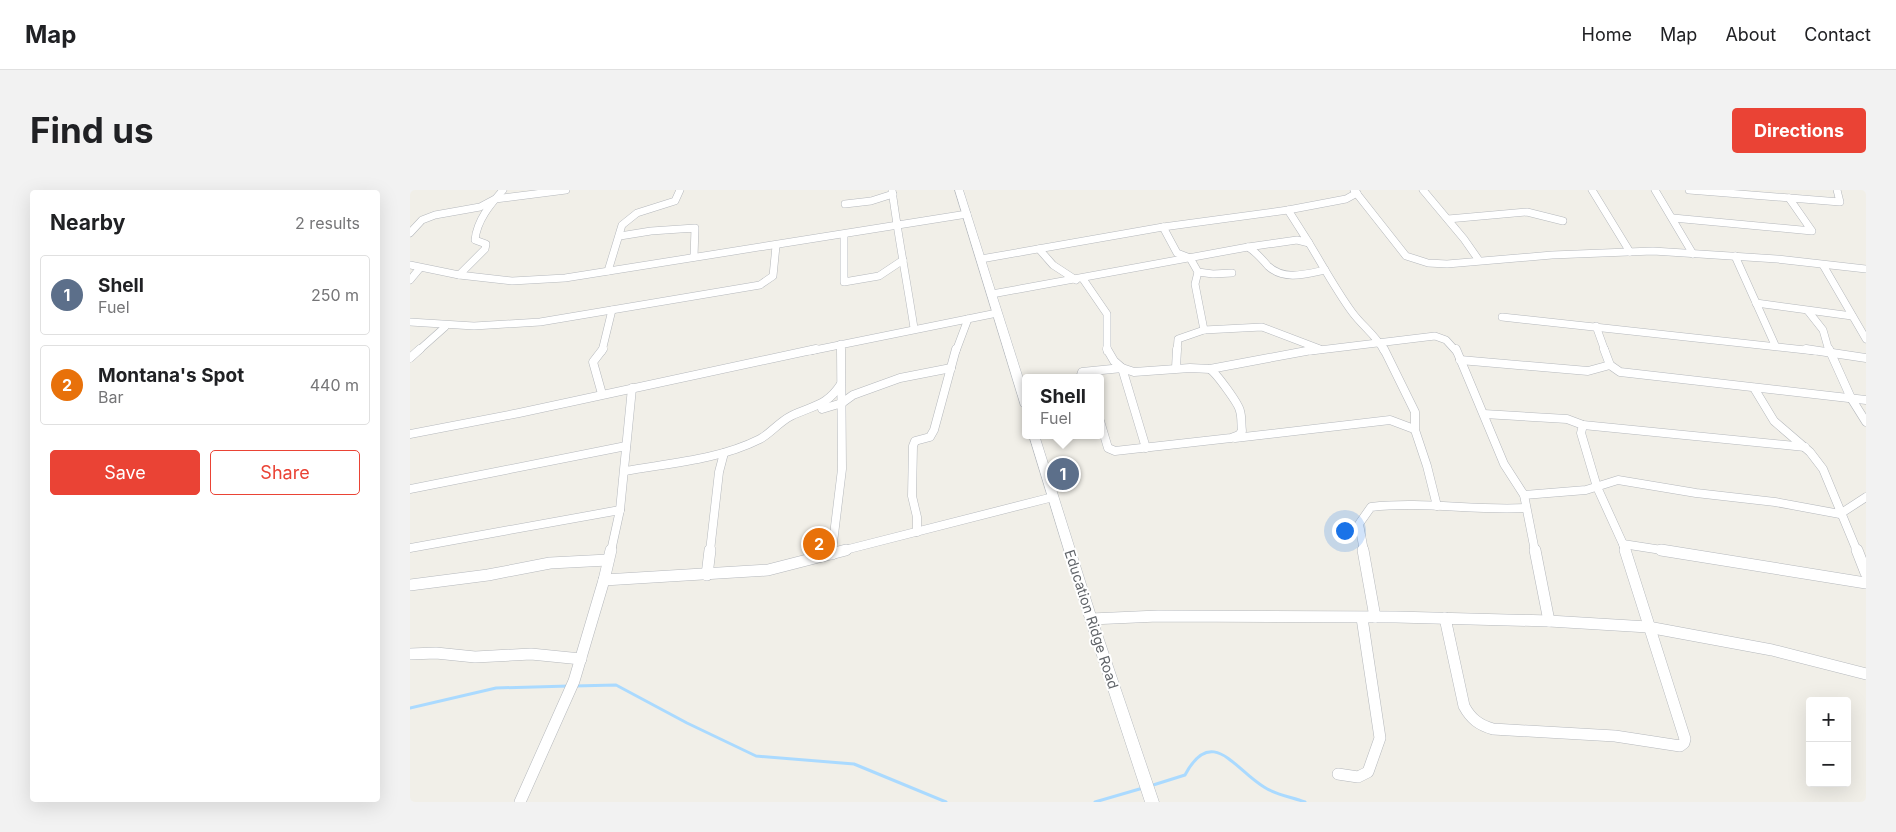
<!DOCTYPE html>
<meta charset="utf-8">
<style>
:root{--surface:#fff;--page:#f2f2f2;--text:#202124;--muted:#757577;--line:#e0e0e0;--accent:#ea4335}
body{margin:0;font-family:Inter,sans-serif;background:var(--page);color:var(--text)}
.controls{position:absolute;right:15px;bottom:15px;display:grid;overflow:hidden;border-radius:5px;box-shadow:0 5px 20px #0002}
.controls button{width:45px;height:45px;display:grid;place-items:center;padding:0;border:0;border-bottom:1px solid var(--line);background:var(--surface);color:var(--text);font:25px sans-serif}
.you{position:absolute;left:934px;top:340px;width:18px;height:18px;margin:-12px;border:4px solid #fff;border-radius:50%;background:#1a73e8;box-shadow:0 0 0 8px #1a73e833}
.badge{display:grid;place-items:center;width:32px;height:32px;border-radius:50%;background:var(--accent);color:#fff;font-size:16px;font-weight:700}
.pin{position:absolute;translate:-50% -50%;border:2px solid #fff;box-shadow:0 1px 5px #0006}
.popup{position:absolute;left:612px;top:184px;width:82px;height:65px;box-sizing:border-box;display:grid;place-content:center;border-radius:5px;background:var(--surface);filter:drop-shadow(0 1px 4px #0005);font-size:16px;white-space:nowrap;color:var(--muted)}
.popup b{font-size:19px;color:var(--text)}
.popup::after{content:'';position:absolute;left:50%;top:100%;margin-left:-10px;border:10px solid transparent;border-top-color:var(--surface)}
.list{margin:0;padding:0;list-style:none}
h2{display:flex;justify-content:space-between;align-items:center;height:65px;margin:0;padding:0 20px;font-size:21px}
h2 small{font-size:16px;font-weight:400;color:var(--muted)}
.list li{display:grid;grid-template-columns:32px 1fr auto;gap:15px;align-items:center;box-sizing:border-box;height:80px;margin:0 10px 10px;padding:0 10px;border:1px solid var(--line);border-radius:5px}
.list b{display:block;font-size:19px;white-space:nowrap}
.list p{margin:0;font-size:16px;white-space:nowrap;color:var(--muted)}
.list em{font-size:16px;font-style:normal;color:var(--muted)}
.actions{display:flex;gap:10px;padding:15px 20px}
.actions a{flex:1;padding:11px 0;border:1px solid var(--accent);border-radius:5px;text-align:center;font-size:18px;color:var(--accent)}
.actions .main{background:var(--accent);color:#fff}
.map{position:relative;flex:none;width:1456px;height:612px;overflow:hidden;border-radius:5px}
header{display:flex;align-items:center;gap:30px;box-sizing:border-box;height:70px;padding:0 25px;background:var(--surface);border-bottom:1px solid var(--line)}
header strong{font-size:24px}
nav{display:flex;gap:28px;margin-inline-start:auto;font-size:18px}
.intro{display:flex;align-items:center;justify-content:space-between;box-sizing:border-box;height:120px;padding:0 30px}
h1{margin:0;font-size:35px}
.button{padding:12px 22px;border-radius:5px;background:var(--accent);color:#fff;font-size:18px;font-weight:700}
main{display:flex;gap:30px;padding:0 30px}
aside{flex:1;background:var(--surface);border-radius:5px;box-shadow:0 5px 20px #0002}
.map>svg:first-child{display:block}
.lines{fill:none;stroke-linecap:round;stroke-linejoin:round}
.stream{stroke:#aadaff;stroke-width:3}
.street-far2-casing{stroke:#b5b8bc;stroke-width:8}
.street-far1-casing{stroke:#b5b8bc;stroke-width:9}
.street-casing{stroke:#b5b8bc;stroke-width:12}
.secondary-casing{stroke:#b6babf;stroke-width:1}
.street-far2{stroke:#fff;stroke-width:7}
.street-far1{stroke:#fff;stroke-width:8}
.street{stroke:#fff;stroke-width:11}
.secondary{fill:#fff;fill-rule:evenodd}
.labels{text-anchor:middle;dominant-baseline:central;stroke-width:4;stroke-linejoin:round;paint-order:stroke}
.street-label{font-size:14px;fill:#5f6368;stroke:#fff}
</style>
<header>
<strong>Map</strong>
<nav><a>Home</a><a>Map</a><a>About</a><a>Contact</a></nav>
</header>
<div class="intro"><h1>Find us</h1><a class="button">Directions</a></div>
<main>
<aside>
<h2>Nearby<small>2 results</small></h2>
<ul class="list">
<li><span class="badge" style="background:#5c6f8a">1</span><div><b>Shell</b><p>Fuel</p></div><em>250 m</em></li>
<li><span class="badge" style="background:#e8710a">2</span><div><b>Montana's Spot</b><p>Bar</p></div><em>440 m</em></li>
</ul>
<div class="actions"><a class="main">Save</a><a>Share</a></div>
</aside>
<div class="map">
<svg width="1456" height="612" viewBox="0 0 1456 612">
<rect width="100%" height="100%" fill="#f1efe8"/>
<g class="lines">
<g class="stream">
<polyline points="164,496 206,495 277,533 346,566 444,574 536,612"/>
<polyline points="0,518 86,498 159,496"/>
<path d="M740,596L775,585C802,534 825,580 854,597C866,605 882,607 895,612"/>
<polyline points="685,612 733,598"/>
</g>
<defs>
<g id="street-far2">
<path d="M482,0C488,46 497,92 504,138"/>
<polyline points="944,0 996,66 1018,73 1037,74 1142,65 1243,61 1367,69 1456,79"/>
<polyline points="1013,0 1054,49 1068,69"/>
<polyline points="1182,0 1220,62"/>
<polyline points="1245,0 1283,64"/>
<polyline points="1279,0 1430,12 1427,0"/>
<polyline points="435,14 461,11 483,4"/>
<polyline points="1263,28 1402,41 1379,8"/>
<polyline points="1038,29 1117,22 1153,31"/>
<polyline points="753,37 767,63 780,68 788,82 785,94 794,140"/>
<polyline points="0,43 12,30 25,25 70,17 85,9 156,0"/>
<polyline points="434,45 434,92 469,86 493,70"/>
<polyline points="210,46 241,41 285,38 284,67"/>
<path d="M899,53C913,76 926,100 942,122C952,136 967,146 974,161"/>
<path d="M838,57C846,62 852,69 858,76C874,91 896,84 915,80"/>
<polyline points="629,59 643,75 666,90"/>
<polyline points="1325,66 1365,155"/>
<polyline points="571,69 753,37 878,20 936,9 947,3"/>
<path d="M0,75L49,85L75,59L76,54L65,50C67,30 80,15 93,0"/>
<polyline points="1413,75 1456,149"/>
<polyline points="198,81 212,35 227,23 265,11 270,0"/>
<polyline points="788,82 803,84 822,83"/>
<polyline points="49,85 102,91 155,88 557,24"/>
<polyline points="673,89 697,124 697,161"/>
<polyline points="0,90 10,78"/>
<polyline points="582,104 838,57 887,50 899,53 878,20"/>
<polyline points="1346,113 1442,126"/>
<polyline points="1398,121 1413,140 1419,161"/>
<polyline points="1092,127 1405,161"/>
<polyline points="0,132 64,136 130,132 350,95 363,86 366,56"/>
<polyline points="1186,136 1195,161"/>
<polyline points="431,154 431,161"/>
<polyline points="8,161 35,137"/>
<polyline points="192,161 202,120"/>
<polyline points="400,161 587,123"/>
<polyline points="546,161 558,129"/>
<polyline points="767,161 768,149 794,140 852,137 910,159"/>
<polyline points="901,161 1025,146 1036,150 1046,161"/>
</g>
<g id="street-far1">
<polyline points="697,159 704,171 712,178 736,258"/>
<polyline points="974,159 1005,222 1005,240 1017,276 1027,316"/>
<polyline points="1046,159 1094,274 1114,305 1125,361"/>
<polyline points="1194,159 1200,175 1210,182 1456,210"/>
<polyline points="1396,159 1456,168"/>
<polyline points="1419,159 1441,208 1456,232"/>
<polyline points="0,168 10,159"/>
<polyline points="1050,170 1178,181 1200,175"/>
<polyline points="766,178 767,159"/>
<polyline points="670,188 672,182 712,178 724,182 780,178 800,179 907,159"/>
<polyline points="1344,198 1364,231 1400,262 1413,279 1447,361"/>
<polyline points="192,204 183,172 193,159"/>
<polyline points="412,219 432,213 443,205 490,188 541,178"/>
<polyline points="1074,224 1157,229 1173,235 1395,257"/>
<path d="M690,231L698,258L705,261L821,248L829,245L832,241C831,235 832,227 830,221C829,214 806,183 800,179"/>
<polyline points="1173,235 1171,243 1187,297 1213,354"/>
<polyline points="0,244 109,223 406,159"/>
<polyline points="825,248 980,230 1004,239"/>
<path d="M215,281C260,273 308,270 350,249C361,243 369,232 381,226C403,215 416,217 431,194"/>
<polyline points="0,299 216,256"/>
<polyline points="1114,305 1176,300 1208,290 1286,303 1365,312 1430,324 1456,307"/>
<polyline points="507,342 507,327 502,306 503,256 505,251 520,247 524,240 546,159"/>
<polyline points="0,358 210,320"/>
<polyline points="201,361 210,320 222,198"/>
<polyline points="300,361 309,282 314,263"/>
<polyline points="422,361 432,279 431,159"/>
<polyline points="431,361 643,307"/>
<path d="M954,361L949,334L961,317C1013,311 1064,321 1116,318"/>
<polyline points="1215,361 1213,354 1258,361"/>
</g>
<g id="street">
<polyline points="953,360 965,427"/>
<polyline points="1125,360 1139,431"/>
<polyline points="1251,360 1456,393"/>
<polyline points="1447,360 1456,383"/>
<polyline points="422,364 422,360"/>
<polyline points="297,385 300,360"/>
<polyline points="194,390 358,380 436,360"/>
<polyline points="0,395 78,385 140,373 198,370"/>
<path d="M1035,428L1054,516C1061,529 1069,535 1083,539L1205,546L1270,556L1274,553L1275,549L1215,360"/>
<polyline points="681,429 748,426 986,427 1139,431 1238,437 1362,460 1456,484"/>
<polyline points="0,464 26,463 65,467 121,464 171,469"/>
<polyline points="928,584 948,587 958,582 970,548 952,428"/>
<polyline points="110,612 164,491 194,390 201,360"/>
</g>
<g id="secondary">
<polygon points="545,0 553,0 616,198 616,219 611,216"/>
<polygon points="619,245 629,245 687,429 749,612 735,612 675,429"/>
</g>
</defs>
<use href="#street-far2" class="street-far2-casing"/>
<use href="#street-far1" class="street-far1-casing"/>
<use href="#street" class="street-casing"/>
<use href="#secondary" class="secondary-casing"/>
<use href="#street-far2" class="street-far2"/>
<use href="#street-far1" class="street-far1"/>
<use href="#street" class="street"/>
<use href="#secondary" class="secondary"/>
</g>
<g class="labels">
<g class="street-label">
<text transform="translate(682 429) rotate(72)">Education Ridge Road</text>
</g>
</g>
</svg>
<div class="controls">
<button>+</button>
<button>−</button>
</div>
<div class="you"></div>
<div class="pin badge" style="left:653px;top:284px;background:#5c6f8a">1</div>
<div class="popup"><b>Shell</b>Fuel</div>
<div class="pin badge" style="left:409px;top:354px;background:#e8710a">2</div>
</div>
</main>
